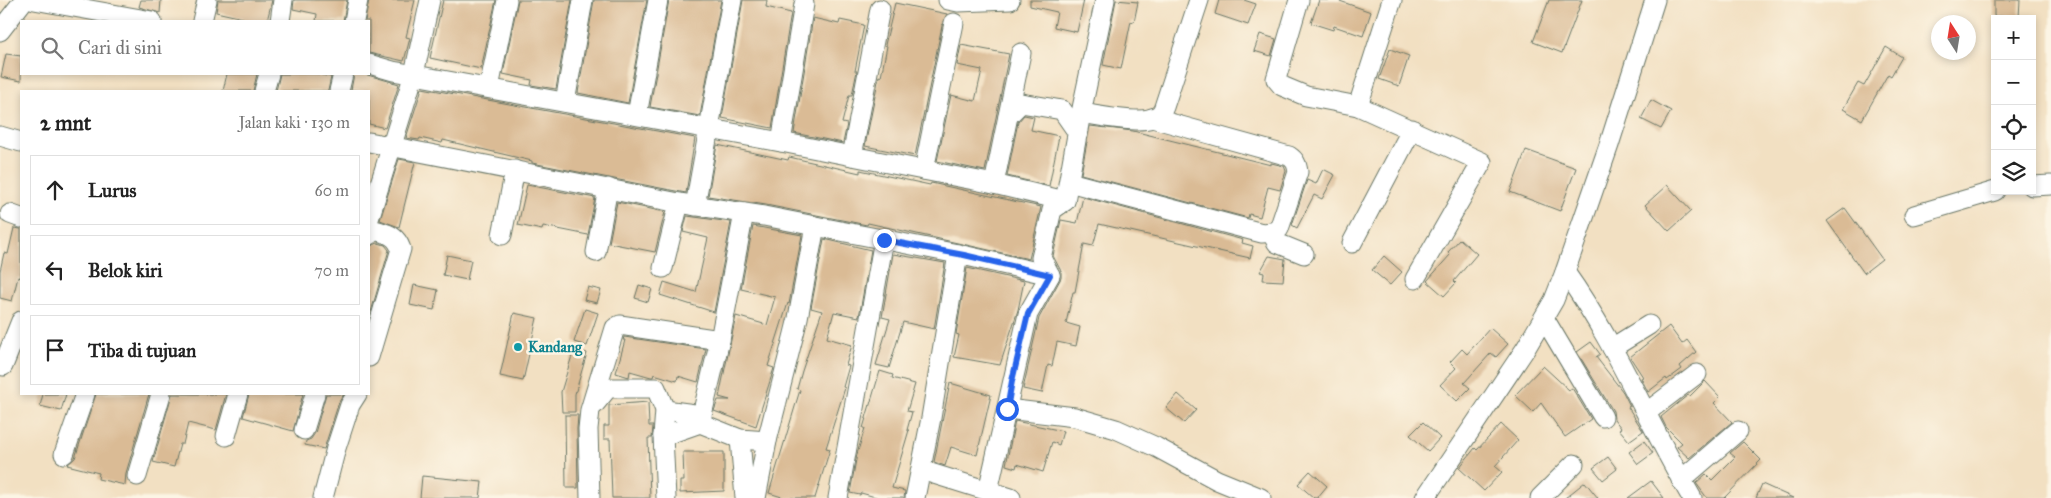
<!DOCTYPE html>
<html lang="id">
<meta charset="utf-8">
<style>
:root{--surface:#fff;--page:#f6f6f6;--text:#222;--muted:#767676;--line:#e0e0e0}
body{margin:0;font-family:"IM FELL Great Primer",serif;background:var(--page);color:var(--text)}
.controls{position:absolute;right:15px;top:15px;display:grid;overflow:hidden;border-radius:0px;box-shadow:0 2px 8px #0003}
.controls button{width:45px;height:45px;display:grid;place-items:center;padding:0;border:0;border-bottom:1px solid var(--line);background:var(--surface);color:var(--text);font:25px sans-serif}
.compass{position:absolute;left:1931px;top:15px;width:45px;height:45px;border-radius:50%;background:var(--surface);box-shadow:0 2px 8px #0003;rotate:348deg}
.stop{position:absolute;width:15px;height:15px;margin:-11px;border:4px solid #2563eb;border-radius:50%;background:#fff}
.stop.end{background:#2563eb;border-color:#fff;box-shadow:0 1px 5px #0008}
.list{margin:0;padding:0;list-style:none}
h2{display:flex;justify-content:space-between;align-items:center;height:65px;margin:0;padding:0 20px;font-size:21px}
h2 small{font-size:16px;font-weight:400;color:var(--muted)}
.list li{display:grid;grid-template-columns:32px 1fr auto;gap:15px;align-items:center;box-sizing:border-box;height:70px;margin:0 10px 10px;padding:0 10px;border:1px solid var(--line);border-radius:0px}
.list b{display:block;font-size:19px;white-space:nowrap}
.list em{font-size:16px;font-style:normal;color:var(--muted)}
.icon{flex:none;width:28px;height:28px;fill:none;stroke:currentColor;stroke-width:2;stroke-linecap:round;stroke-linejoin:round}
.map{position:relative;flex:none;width:2051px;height:498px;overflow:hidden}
.search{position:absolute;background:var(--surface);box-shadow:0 2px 8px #0003;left:20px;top:20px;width:350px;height:55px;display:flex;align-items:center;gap:12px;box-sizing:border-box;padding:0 18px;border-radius:0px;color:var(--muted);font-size:19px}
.panel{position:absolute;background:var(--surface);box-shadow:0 2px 8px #0003;left:20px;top:90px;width:350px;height:305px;border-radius:0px}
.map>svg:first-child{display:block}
.building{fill:#dabb95}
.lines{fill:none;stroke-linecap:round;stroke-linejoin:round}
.street-casing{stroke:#697666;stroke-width:21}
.street{stroke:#fff;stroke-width:19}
.route{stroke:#2563eb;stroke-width:6}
.culture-dot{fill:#0f9aa8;stroke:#fcf5e5;stroke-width:2}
.labels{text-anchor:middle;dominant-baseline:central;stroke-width:5;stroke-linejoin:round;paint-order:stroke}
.culture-label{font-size:15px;font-weight:bold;fill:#0d838f;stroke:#fcf5e5;text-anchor:start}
</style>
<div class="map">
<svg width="2051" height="498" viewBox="0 0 2051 498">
<rect width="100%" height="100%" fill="#fcf5e5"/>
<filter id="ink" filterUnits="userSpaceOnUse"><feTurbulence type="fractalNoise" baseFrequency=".02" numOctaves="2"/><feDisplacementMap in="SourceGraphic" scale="10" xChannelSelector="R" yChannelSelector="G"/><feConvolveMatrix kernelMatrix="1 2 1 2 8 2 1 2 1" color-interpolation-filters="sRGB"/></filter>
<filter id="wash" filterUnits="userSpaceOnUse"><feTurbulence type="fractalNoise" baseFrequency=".0096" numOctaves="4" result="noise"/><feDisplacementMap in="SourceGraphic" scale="20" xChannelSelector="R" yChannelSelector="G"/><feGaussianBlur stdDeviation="1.12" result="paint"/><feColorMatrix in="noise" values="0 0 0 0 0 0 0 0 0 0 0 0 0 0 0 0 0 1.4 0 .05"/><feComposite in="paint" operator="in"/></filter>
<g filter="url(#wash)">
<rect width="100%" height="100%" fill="#f2e0c2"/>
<g id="blocks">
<g class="building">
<polygon points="141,0 161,0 160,13 139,7"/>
<polygon points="218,0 272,0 267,21 242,21 243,18 216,12"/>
<polygon points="294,0 347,0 343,21 316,21 317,14 293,9"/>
<polygon points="369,0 415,0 406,37 410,38 404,61 369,53 369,21 365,21"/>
<polygon points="443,0 496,0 481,69 430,58"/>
<polygon points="518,0 572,0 556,89 531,85 532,80 503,74"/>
<polygon points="594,0 647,0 628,103 578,93"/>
<polygon points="669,0 721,0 700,116 650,107"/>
<polygon points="743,0 767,0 766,7 791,13 772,128 722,118"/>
<polygon points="1030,0 1084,0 1077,32 1054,27 1057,12 1030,6"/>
<polygon points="1116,0 1138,2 1134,22 1131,21 1121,69 1103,65"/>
<polygon points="1219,0 1244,0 1256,4 1248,25 1215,14"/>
<polygon points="1319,0 1337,0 1371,12 1363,36 1334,26 1333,30 1311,23"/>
<polygon points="1549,0 1582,0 1562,53 1533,42"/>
<polygon points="1994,0 2020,0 2019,17 1994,16"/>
<polygon points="895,3 947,14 943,21 915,156 865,146 879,76 881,77 887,46 885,45"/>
<polygon points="813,18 839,24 840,20 864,25 855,71 857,71 852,95 849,95 842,123 847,124 843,143 794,133"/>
<polygon points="1260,34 1276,39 1271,56 1254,51"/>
<polygon points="961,45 1009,54 985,171 937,161 951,95 975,101 982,70 957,65"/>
<polygon points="1886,47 1902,57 1891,76 1888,74 1862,120 1843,109 1858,83 1864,86"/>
<polygon points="1390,49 1409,56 1399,86 1379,79"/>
<polygon points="6,54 21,56 21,81 1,77"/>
<polygon points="227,74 257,74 253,91 223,91"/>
<polygon points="280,74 317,74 331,77 328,91 276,91"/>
<polygon points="354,74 364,74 399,84 385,128 369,124 369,91 351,90"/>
<polygon points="422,88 695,138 686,193 532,163 532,161 443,140 442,143 420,138 419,140 406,138"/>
<polygon points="1651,100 1671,111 1661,129 1641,119"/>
<polygon points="1024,115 1034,117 1031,130 1059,136 1049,186 1007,176 1018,122"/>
<polygon points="1090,126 1133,131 1271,165 1271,163 1284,166 1286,171 1280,190 1268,187 1260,217 1249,214 1248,218 1081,174"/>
<polygon points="717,145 788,160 789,157 860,173 860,170 930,185 931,183 1041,207 1029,259 868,223 867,225 766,205 708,196"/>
<polygon points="1526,150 1576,168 1560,211 1510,192"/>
<polygon points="399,159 415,162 399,227 380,220"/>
<polygon points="1323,169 1335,175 1322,199 1314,195 1297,228 1292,225 1307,180 1316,184"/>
<polygon points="527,185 595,198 588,235 543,226 542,230 518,225"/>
<polygon points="1667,185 1691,211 1669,231 1645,205"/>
<polygon points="1083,197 1243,240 1242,243 1253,246 1250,258 1099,224 1093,246 1084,244 1075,292 1073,292 1066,323 1080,327 1076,346 1057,342 1052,366 1048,365 1042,393 1023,389 1039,318 1061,278 1061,271 1053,256 1061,220 1077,223"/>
<polygon points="617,202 665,212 655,252 609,243"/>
<polygon points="1845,208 1882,259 1864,273 1827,221"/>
<polygon points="687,216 731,222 714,312 660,295 664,282 696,292 708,238 683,232"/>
<polygon points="753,226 802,235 789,304 788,303 768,366 774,368 756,426 714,411 718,400 730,400 719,397 736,316 767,325 775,297 741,289"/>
<polygon points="14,228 21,229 21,278 18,277 12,301 0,298 0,271 4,253 8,254"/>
<polygon points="824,239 871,250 859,317 834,312 827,338 852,345 846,365 849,366 843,387 845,388 826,448 830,449 815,498 785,498 769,493 800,390 797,389 802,371 822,311 811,308"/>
<polygon points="1460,239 1477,254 1454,281 1456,283 1444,296 1427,281 1450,255 1448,252"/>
<polygon points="378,243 385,245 389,250 371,312 369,311 369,250 370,246"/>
<polygon points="893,254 945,263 934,329 903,322 889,368 876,365 890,319 882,317"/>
<polygon points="447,255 471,260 467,280 443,275"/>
<polygon points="1269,256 1285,259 1283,281 1263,280 1264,273 1260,272"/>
<polygon points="1384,256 1402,272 1390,285 1372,270"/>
<polygon points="967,268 1024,281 1018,310 1000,365 954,357 959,335 956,334"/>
<polygon points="414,285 438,290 434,310 410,305"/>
<polygon points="639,285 652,289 648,302 635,298"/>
<polygon points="588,287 601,290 597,303 584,300"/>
<polygon points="585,309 598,313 587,346 574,342"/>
<polygon points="514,313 537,318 523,381 500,376"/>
<polygon points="1669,326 1682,344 1687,340 1696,352 1680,366 1682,369 1667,380 1666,378 1648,392 1641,378 1643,377 1630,357"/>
<polygon points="1490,328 1508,344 1496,357 1491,353 1464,383 1470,388 1457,401 1440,385 1456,368 1450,362 1462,349 1467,354"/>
<polygon points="624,337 706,349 698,382 678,376 677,381 654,374 653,377 651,377 630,371 629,377 616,373 625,340 623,340"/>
<polygon points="1591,342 1600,354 1596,357 1623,392 1630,406 1628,407 1643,431 1629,441 1619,429 1621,428 1614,419 1613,411 1577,352"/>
<polygon points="574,349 587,353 575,394 575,412 562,412 561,392"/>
<polygon points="1543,366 1569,390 1572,388 1591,419 1565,437 1541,403 1533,412 1515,395"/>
<polygon points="880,371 893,375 892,378 915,384 907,411 912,412 907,430 909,430 892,488 905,491 904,498 879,498 861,493 860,495 850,493 857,454 865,428 863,428"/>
<polygon points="1705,381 1720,397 1714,403 1732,422 1689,458 1677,447 1682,443 1666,427 1661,417 1688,395 1690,396"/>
<polygon points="950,383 991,395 977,455 951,447 945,466 934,462"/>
<polygon points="43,394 66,394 61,411 40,406"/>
<polygon points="96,394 149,394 126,473 125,485 98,479 99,473 67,465 75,458"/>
<polygon points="172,394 226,394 216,430 188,423 183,444 180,444 174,467 153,462"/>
<polygon points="249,394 303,394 293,431 243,417"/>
<polygon points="326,394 344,394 339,402 324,449 305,445 306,441 311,439 315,433"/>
<polygon points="1178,394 1196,410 1184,423 1166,408"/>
<polygon points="648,402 649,426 653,426 652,438 648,438 650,498 612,498 610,439 604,439 604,426 609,426 609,405"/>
<polygon points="565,415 578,415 577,429 578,488 566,488"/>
<polygon points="1015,421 1063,431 1059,445 1052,442 1043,472 1017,464 1016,468 1006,465"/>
<polygon points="1423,422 1440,438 1428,451 1410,435"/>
<polygon points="1501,424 1518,440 1495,466 1502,472 1484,491 1459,468 1475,448 1477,450"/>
<polygon points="1644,441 1653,453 1638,464 1629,452"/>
<polygon points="1743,442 1761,460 1724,498 1707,498 1696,483 1706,474 1712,480 1735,457 1730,453"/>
<polygon points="683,452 724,452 724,491 680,493 680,481 684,481"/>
<polygon points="1608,457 1617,469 1603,480 1593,468"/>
<polygon points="1310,471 1327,486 1317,498 1314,498 1298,484"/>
<polygon points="422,476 482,482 480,498 420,498"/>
<polygon points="1651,481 1664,498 1628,498"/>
<polygon points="1585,482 1598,498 1565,498"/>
<polygon points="1762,484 1793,498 1756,498"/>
</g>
</g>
</g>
<g filter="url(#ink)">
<use href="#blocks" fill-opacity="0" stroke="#697666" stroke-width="1"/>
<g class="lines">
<defs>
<g id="street">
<polyline points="34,0 152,21"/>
<polyline points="948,0 958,2 1010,0"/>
<polyline points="1299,0 1276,79 1282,86 1306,96 1358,106 1482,162 1415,279"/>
<polyline points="202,21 207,0"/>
<polyline points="280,21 283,0"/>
<polyline points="354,21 358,0"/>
<polyline points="0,31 24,0"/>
<polyline points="369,64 393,71 781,142 994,184 1065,201"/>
<polyline points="489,88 507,0"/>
<polyline points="264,91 269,74"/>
<polyline points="339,91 343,74"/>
<polyline points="565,102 583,0"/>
<polyline points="1358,106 1392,0"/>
<polyline points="1081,113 1105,0"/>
<polyline points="637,115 658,0"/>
<polyline points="1008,116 1021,103 1062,110 1078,133"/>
<polyline points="0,136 21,142"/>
<polyline points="369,142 679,203 764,216 958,254 1050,275"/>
<polyline points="781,142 804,4"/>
<polyline points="852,156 880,9"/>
<polyline points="924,170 954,23"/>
<path d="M1069,182L1262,233L1274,232L1279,229L1298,172C1297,164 1295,160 1289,156L1152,118"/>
<polyline points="994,184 1021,53"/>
<polyline points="2032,186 2051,185"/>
<polyline points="695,206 732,0"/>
<polyline points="10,214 21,218"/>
<polyline points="1914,215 1995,191"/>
<polyline points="369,219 414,74 430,0"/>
<polyline points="1271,232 1277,243 1304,254"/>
<path d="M369,235L375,230C388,234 396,235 401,249L369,357"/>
<polyline points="502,235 515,170"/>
<polyline points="1352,243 1412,129"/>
<polyline points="596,252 608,188"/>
<polyline points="663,268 679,203"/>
<path d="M1565,272C1616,343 1648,424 1692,498"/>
<polyline points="1544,318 1603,417"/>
<polyline points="1612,348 1649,325"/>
<polyline points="3,366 21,321"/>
<polyline points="594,405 608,388 656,388 665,410 663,436 666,498"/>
<polyline points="1007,409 1075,417 1116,429 1156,447 1217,480 1261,498"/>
<polyline points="665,410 702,415"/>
<polyline points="1647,412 1697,374"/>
<polyline points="700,423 720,340 744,213"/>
<polyline points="304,430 315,394"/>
<polyline points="226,436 238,394"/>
<polyline points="663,436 700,423 740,439 767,441"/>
<polyline points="740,439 745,498"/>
<polyline points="64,454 85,394"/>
<polyline points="921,470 1011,498"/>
<polyline points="137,476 161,394"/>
<polyline points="1681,480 1738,431"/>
<path d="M988,491L1028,314L1050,275L1041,258L1052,210L1065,201L1081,113C1098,115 1147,127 1160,114C1162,112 1163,110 1164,107L1199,0"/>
<polyline points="323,498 336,448 350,405 357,394"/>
<polyline points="590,498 588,429 590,410 615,328 620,325 720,340"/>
<polyline points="756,498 767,441 798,318 815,226"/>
<polyline points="838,498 884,239"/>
<polyline points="915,498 931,418 958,254"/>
<polyline points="1425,498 1526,348 1554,300 1565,272 1609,145 1655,0"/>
<polyline points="1540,498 1574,464"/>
</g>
</defs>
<use href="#street" class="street-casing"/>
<use href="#street" class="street"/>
</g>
</g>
<g class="lines" filter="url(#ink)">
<polyline class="route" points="884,240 964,255 1050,275 1028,314 1012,381 1007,409"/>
</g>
<circle class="culture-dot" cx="518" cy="347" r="5"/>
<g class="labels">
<g class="culture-label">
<text x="528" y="347">Kandang</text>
</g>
</g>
</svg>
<div class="controls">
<button>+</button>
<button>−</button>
<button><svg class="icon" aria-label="locate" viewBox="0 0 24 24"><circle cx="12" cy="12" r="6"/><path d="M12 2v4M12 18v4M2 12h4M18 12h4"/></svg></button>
<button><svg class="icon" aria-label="layers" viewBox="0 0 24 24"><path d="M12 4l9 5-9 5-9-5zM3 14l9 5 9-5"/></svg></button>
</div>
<svg class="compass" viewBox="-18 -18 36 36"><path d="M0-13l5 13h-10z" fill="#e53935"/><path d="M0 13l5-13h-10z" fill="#767676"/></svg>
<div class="stop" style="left:1007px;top:409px"></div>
<div class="stop end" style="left:884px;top:240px"></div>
<div class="search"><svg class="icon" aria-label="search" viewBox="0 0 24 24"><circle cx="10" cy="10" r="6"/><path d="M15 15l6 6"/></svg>Cari di sini</div>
<section class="panel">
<h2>2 mnt<small>Jalan kaki · 130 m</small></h2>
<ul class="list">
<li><svg class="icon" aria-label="ahead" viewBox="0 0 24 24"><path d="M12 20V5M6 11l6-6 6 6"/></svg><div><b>Lurus</b></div><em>60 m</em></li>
<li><svg class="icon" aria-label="left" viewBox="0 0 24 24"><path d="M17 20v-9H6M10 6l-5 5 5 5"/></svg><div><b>Belok kiri</b></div><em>70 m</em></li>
<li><svg class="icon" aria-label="arrive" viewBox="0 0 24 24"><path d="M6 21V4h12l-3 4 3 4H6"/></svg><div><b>Tiba di tujuan</b></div></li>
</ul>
</section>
</div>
